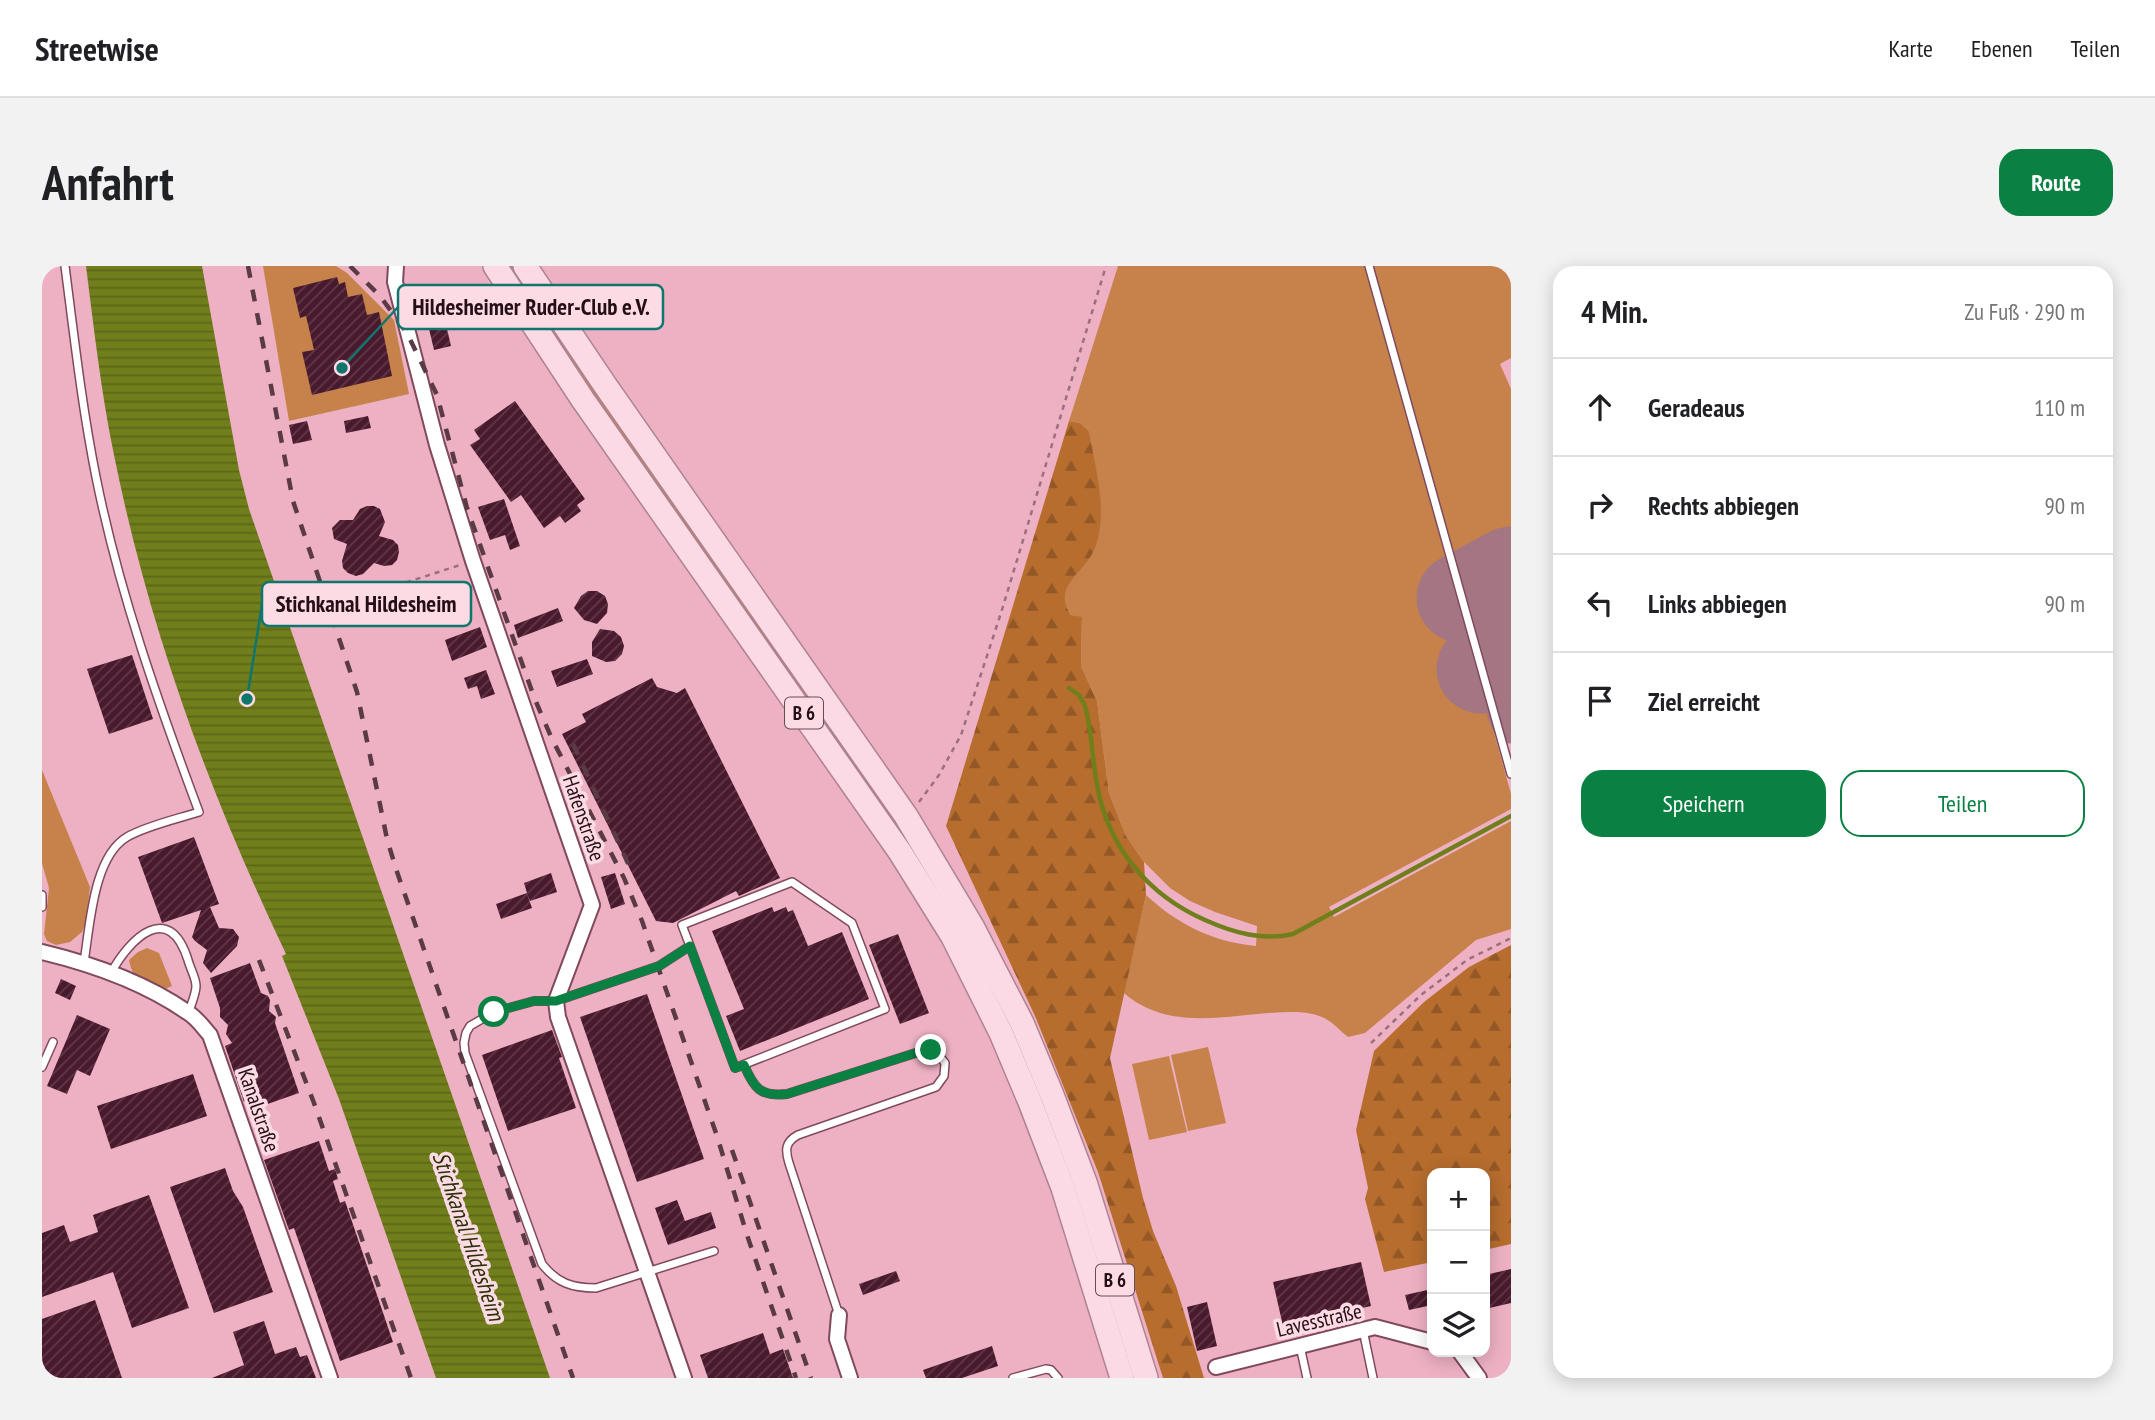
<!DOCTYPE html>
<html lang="de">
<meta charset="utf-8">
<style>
:root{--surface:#fff;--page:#f2f2f2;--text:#202124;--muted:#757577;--line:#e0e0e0;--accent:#0b8043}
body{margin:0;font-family:"PT Sans Narrow",sans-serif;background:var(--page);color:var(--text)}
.controls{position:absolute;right:21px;bottom:21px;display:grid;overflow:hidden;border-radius:14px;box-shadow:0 4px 18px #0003}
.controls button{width:63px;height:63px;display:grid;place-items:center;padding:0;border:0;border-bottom:2px solid var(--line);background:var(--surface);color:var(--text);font:35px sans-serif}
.stop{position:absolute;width:21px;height:21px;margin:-16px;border:5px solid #0b8043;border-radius:50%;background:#fff}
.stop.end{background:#0b8043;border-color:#fff;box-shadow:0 2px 7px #0008}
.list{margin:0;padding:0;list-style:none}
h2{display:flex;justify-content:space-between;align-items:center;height:91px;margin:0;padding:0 28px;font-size:30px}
h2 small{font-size:23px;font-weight:400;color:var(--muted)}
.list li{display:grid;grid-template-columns:46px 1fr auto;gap:21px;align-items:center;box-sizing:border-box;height:98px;padding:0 28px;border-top:2px solid var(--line)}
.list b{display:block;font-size:26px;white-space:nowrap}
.list em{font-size:23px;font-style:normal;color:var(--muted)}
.actions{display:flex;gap:14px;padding:21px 28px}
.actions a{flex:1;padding:16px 0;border:2px solid var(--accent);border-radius:21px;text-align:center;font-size:24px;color:var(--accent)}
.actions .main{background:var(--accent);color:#fff}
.icon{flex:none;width:38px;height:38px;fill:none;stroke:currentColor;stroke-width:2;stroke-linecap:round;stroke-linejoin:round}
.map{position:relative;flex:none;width:1469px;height:1112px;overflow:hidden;border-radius:21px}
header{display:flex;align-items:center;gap:42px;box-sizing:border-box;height:98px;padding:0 35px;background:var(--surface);border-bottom:2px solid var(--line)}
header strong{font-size:33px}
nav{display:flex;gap:38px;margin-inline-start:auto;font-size:24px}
.intro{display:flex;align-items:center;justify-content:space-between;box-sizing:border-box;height:168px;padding:0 42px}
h1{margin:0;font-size:49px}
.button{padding:18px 32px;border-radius:21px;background:var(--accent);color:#fff;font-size:24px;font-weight:700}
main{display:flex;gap:42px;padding:0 42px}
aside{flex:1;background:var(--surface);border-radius:21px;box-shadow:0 4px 18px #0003}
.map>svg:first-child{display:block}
.green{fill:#c6824a}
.forest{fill:url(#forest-firs)}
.water{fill:url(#water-rules)}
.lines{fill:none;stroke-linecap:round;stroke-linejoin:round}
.stream{stroke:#707f1c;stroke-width:4.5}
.taxiway{stroke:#a47684;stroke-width:37}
.runway{stroke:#a47684;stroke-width:89}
.building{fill:url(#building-hatch)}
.lane-casing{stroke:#804a5d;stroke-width:10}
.street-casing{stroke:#804a5d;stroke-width:18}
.primary-casing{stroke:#ae8391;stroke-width:26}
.path{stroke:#9c6f7d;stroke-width:2.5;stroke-dasharray:5 5;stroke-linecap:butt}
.lane{stroke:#fff;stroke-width:7}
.street{stroke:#fff;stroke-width:14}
.primary{stroke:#fbdae5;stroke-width:23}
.rail{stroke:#5a3a45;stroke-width:4.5;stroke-dasharray:12 12;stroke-linecap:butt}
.route{stroke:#0b8043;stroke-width:9}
.labels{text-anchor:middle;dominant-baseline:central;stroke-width:7;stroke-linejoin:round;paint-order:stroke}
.shield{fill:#fcdbe5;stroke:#664c55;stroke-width:2}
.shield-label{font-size:19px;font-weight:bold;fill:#250f17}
.street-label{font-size:21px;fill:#250f17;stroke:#fcdbe5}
.water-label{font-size:23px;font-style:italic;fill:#2a3108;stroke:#fcdbe5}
.leader{fill:none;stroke:#0f766e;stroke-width:2.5}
.callout-dot{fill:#0f766e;stroke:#fcdbe5;stroke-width:2.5}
.callout{fill:#fcdbe5;stroke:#0f766e;stroke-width:2.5}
.callout-label{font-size:23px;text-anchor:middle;font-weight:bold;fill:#250f17}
</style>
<header>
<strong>Streetwise</strong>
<nav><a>Karte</a><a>Ebenen</a><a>Teilen</a></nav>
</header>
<div class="intro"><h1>Anfahrt</h1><a class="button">Route</a></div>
<main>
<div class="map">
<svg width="1469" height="1112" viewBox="0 0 1469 1112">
<defs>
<pattern id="forest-firs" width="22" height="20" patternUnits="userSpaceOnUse" patternTransform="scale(1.75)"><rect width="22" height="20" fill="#b66d2e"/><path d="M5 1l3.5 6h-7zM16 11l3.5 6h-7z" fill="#945826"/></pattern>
<pattern id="water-rules" width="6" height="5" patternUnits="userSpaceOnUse" patternTransform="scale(1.75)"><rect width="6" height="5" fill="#707f1c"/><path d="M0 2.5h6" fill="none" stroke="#5c6618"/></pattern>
<pattern id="building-hatch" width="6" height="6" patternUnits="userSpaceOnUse" patternTransform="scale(1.75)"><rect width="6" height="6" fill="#491a2d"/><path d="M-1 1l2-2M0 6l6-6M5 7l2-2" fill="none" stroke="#603949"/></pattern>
</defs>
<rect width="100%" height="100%" fill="#eeb1c4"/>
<g class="green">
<polygon points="221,0 294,0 305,7 352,54 367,128 247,155"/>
<polygon points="464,0 474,0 861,558 852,563 551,132"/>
<path d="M1076,0H1323L1469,528V543L1287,641L1292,651L1469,555V663L1434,674L1323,767L1306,771C1298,765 1290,755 1280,751C1263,744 1245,746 1227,747C1177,751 1123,763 1082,727L1104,629C1135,658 1171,676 1214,680L1215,660L1173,646L1148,635L1128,622L1102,596L1084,570L1067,527L1055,435L1039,400L1040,352L1029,349L1021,338L1022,326L1058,260V238L1047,165L1038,157L1027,155Z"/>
<polygon points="1331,0 1469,0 1469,92 1458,98 1469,123 1469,360 1437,377"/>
<polygon points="0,504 48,621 44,656 40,666 28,676 14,679 5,675 2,668 7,622 0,597"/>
<path d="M105,682L117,687L130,720L121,724C102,717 91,716 87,694L96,686Z"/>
<polygon points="1166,781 1184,857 1146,865 1129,789"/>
<polygon points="1127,790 1145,866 1107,874 1090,798"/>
</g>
<g class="forest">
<path d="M1027,155L1038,157L1047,165C1053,201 1066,244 1054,279C1046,306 1008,319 1029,349L1040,351L1039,400L1055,435L1067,527L1084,570L1102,596L1104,629L1068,792L1101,932L1111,965L1134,1020L1162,1112H1121L1056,906L993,750L904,560Z"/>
<polygon points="1469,679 1469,978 1443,984 1443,907 1390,907 1390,996 1342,1006 1323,933 1326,922 1314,864 1332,785 1382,736 1427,701"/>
</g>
<path class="water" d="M44,0H160L197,204L207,243L508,1112H394L297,833L240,690L244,688C168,529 107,363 72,189C59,126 52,63 44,0Z"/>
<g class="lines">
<path class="stream" d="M1027,422L1037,429L1043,440C1050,465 1050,493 1055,519C1066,581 1106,629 1163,654C1192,667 1221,675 1251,668L1469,550"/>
<polyline class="taxiway" points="1429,326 1464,448 1469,459"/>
<g class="runway">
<polyline points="1419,332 1469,305"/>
<polyline points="1439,403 1469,387"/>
</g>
</g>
<g class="building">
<polygon points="295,11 297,18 303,16 306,31 320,28 325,49 337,46 350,110 270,129 260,86 272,84 264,50 258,52 251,22"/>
<polygon points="401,46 409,80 392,84 384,50"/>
<polygon points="473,135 543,233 535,239 539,245 523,257 518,250 502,262 479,229 469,236 428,179 438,173 432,164"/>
<polygon points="326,150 329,162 304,167 302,155"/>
<polygon points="265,155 270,174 251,178 247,159"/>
<polygon points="462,233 478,280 468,284 463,269 448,274 436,241"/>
<polygon points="325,240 332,240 338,243 343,256 337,270 351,274 356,279 357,286 355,294 350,299 342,300 332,297 321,308 314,310 306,307 301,302 300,295 305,278 292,273 290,262 298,254 311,254 318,243"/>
<polygon points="546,325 555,325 563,330 566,338 565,347 555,358 542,354 532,342 539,330"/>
<polygon points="516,342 521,355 476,372 472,359"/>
<polygon points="438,361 445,381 410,395 403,374"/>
<polygon points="558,363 572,365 579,371 582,380 580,388 573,395 564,396 550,390 550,376"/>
<polygon points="90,389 111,453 67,468 45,403"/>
<polygon points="545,393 551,408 515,421 509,405"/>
<polygon points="444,404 453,428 439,433 435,420 426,423 422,412"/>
<polygon points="610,412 615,421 635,427 643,422 738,612 697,630 694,625 631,657 614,655 520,468 544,456 540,448"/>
<polygon points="152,571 177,638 168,641 177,662 191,663 197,671 195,680 169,707 161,697 165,684 153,675 150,671 159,644 120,657 96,591"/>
<polygon points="509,607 515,626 488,635 485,628 490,642 459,653 454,638 485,627 482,617"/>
<polygon points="573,607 583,638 569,643 559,611"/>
<polygon points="730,641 732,646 744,641 746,646 751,644 766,680 800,666 827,733 698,785 684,750 702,743 670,665"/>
<polygon points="856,668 887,747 858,758 827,679"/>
<polygon points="208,697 219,727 226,730 228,734 227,745 234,751 233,757 257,827 211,843 208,834 202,836 183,780 190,777 184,768 186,759 178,751 178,742 168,712"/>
<polygon points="19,713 34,720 28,734 13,727"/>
<polygon points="605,728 662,893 595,916 538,751"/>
<polygon points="35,749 68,763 48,810 35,804 25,828 5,820"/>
<polygon points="510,764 520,791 517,792 534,842 466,865 440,789"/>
<polygon points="151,808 165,850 69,883 55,840"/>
<polygon points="277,875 287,905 293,903 296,913 291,915 298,937 303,935 351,1076 298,1095 252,962 247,964 222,894"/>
<polygon points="183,902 191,925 201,941 231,1026 172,1047 128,921"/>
<polygon points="107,929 147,1042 90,1062 71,1006 0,1031 0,967 22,959 28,976 56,966 51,949"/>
<polygon points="635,934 643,955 669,946 674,962 626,979 613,942"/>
<polygon points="1319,996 1329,1040 1241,1060 1231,1016"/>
<polygon points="1469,1003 1469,1037 1443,1043 1443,1009"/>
<polygon points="854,1005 858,1015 821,1029 817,1018"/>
<polygon points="1390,1023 1390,1039 1367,1044 1363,1029"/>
<polygon points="53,1034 80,1112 0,1112 0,1053"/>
<polygon points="1165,1036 1175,1080 1155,1085 1145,1041"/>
<polygon points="222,1055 233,1088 254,1081 258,1091 265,1089 274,1112 170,1112 202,1099 191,1066"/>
<polygon points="721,1067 728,1088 741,1083 751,1112 666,1112 658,1089"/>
<polygon points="950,1080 956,1100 920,1112 884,1112 881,1104"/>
</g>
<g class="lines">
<defs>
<g id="lane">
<path d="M23,0C32,70 40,141 54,211C77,326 116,436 157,546C135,553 104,560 85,571C51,591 48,660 42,696"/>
<polyline points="1327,0 1469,508"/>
<polyline points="0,629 0,641"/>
<path d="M648,680L640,659L750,616L810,657L843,743L693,802L648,680L617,700L514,735H492L452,746L428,760L424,767L422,777L423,787L500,998C515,1017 530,1022 554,1022L672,985"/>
<path d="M69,707C88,672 127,634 146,694C148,702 154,712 154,720C154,728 149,738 147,746"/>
<path d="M702,799C712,822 718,831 745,828L883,784L895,787L903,797L902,810L894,821L756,869C743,876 743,884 747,897L797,1049"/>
<polyline points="0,801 11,776"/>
<polyline points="1321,1064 1331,1112"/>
<polyline points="1258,1080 1265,1112"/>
<polyline points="971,1112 1004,1103 1009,1104 1016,1112"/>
</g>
<g id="street">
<polyline points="354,0 353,16 395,179 431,295 550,639 514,735 516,751 642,1112"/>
<path d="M0,686C50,698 102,716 145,746C154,751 161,761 168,769L288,1112"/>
<polyline points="797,1049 795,1073 808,1112"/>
<polyline points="1418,1086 1437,1112"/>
<polyline points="1174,1101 1333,1061 1390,1076"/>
</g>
<g id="primary">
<polyline points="453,0 541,134 858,586 911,671 959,767 988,836 1021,922 1080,1112"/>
<polyline points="483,0 563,119 864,550 931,662 980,757 1010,829 1043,916 1104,1112"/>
</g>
</defs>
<use href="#lane" class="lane-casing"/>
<use href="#street" class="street-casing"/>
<use href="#primary" class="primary-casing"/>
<g class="path">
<polyline points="307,335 418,299"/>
<polyline points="877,536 897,509 919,469 959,347 1064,0"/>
<polyline points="1329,777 1379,729 1425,694 1469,672"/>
</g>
<use href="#lane" class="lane"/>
<use href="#street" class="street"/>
<use href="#primary" class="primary"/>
<g class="rail">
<polyline points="206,0 251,235 315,426 345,573 354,603 531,1112"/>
<polyline points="308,0 338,30 365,67 395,129 425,242 492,431 510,473 582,612 600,655 675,870 705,969 754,1112"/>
<polyline points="531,478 590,606"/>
<polyline points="217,694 272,837 369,1112"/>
<polyline points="690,884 769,1112"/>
</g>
</g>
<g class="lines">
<path class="route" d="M452,746L492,735H514L617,700L648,680L693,802L702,799C712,822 718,831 745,828L883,784H889"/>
</g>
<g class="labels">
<g class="shield">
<rect x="743" y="431.5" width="38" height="31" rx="5"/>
<rect x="1054" y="998.5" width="38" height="31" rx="5"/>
</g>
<g class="shield-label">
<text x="762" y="447">B 6</text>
<text x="1073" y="1014">B 6</text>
</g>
<g class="street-label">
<text transform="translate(542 552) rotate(71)">Hafenstraße</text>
<text transform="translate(217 844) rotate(71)">Kanalstraße</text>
<text transform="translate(1277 1054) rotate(-13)">Lavesstraße</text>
</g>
<g class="water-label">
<text transform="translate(427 970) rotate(71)">Stichkanal Hildesheim</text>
</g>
</g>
<path class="leader" d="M300 102L356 41M205 433L220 338"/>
<g class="callout-dot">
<circle cx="300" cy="102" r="7"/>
<circle cx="205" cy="433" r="7"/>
</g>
<g class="callout">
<rect x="356" y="19" width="265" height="44" rx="7"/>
<rect x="220" y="316" width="209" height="44" rx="7"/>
</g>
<g class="callout-label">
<text x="489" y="49">Hildesheimer Ruder-Club e.V.</text>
<text x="324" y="346">Stichkanal Hildesheim</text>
</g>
</svg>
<div class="controls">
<button>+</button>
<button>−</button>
<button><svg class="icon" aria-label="layers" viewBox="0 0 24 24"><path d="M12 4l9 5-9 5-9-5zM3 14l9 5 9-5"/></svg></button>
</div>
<div class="stop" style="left:452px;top:746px"></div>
<div class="stop end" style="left:889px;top:784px"></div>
</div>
<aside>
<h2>4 Min.<small>Zu Fuß · 290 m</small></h2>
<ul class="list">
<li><svg class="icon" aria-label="ahead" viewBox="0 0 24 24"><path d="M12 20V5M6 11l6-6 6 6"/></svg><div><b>Geradeaus</b></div><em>110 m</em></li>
<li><svg class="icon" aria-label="right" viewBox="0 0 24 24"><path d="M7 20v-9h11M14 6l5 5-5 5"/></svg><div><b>Rechts abbiegen</b></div><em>90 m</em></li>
<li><svg class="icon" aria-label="left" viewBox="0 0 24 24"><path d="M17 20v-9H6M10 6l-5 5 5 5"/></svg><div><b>Links abbiegen</b></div><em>90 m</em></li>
<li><svg class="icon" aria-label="arrive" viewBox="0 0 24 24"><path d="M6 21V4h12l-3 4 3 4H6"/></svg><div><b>Ziel erreicht</b></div></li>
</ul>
<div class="actions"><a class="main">Speichern</a><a>Teilen</a></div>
</aside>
</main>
